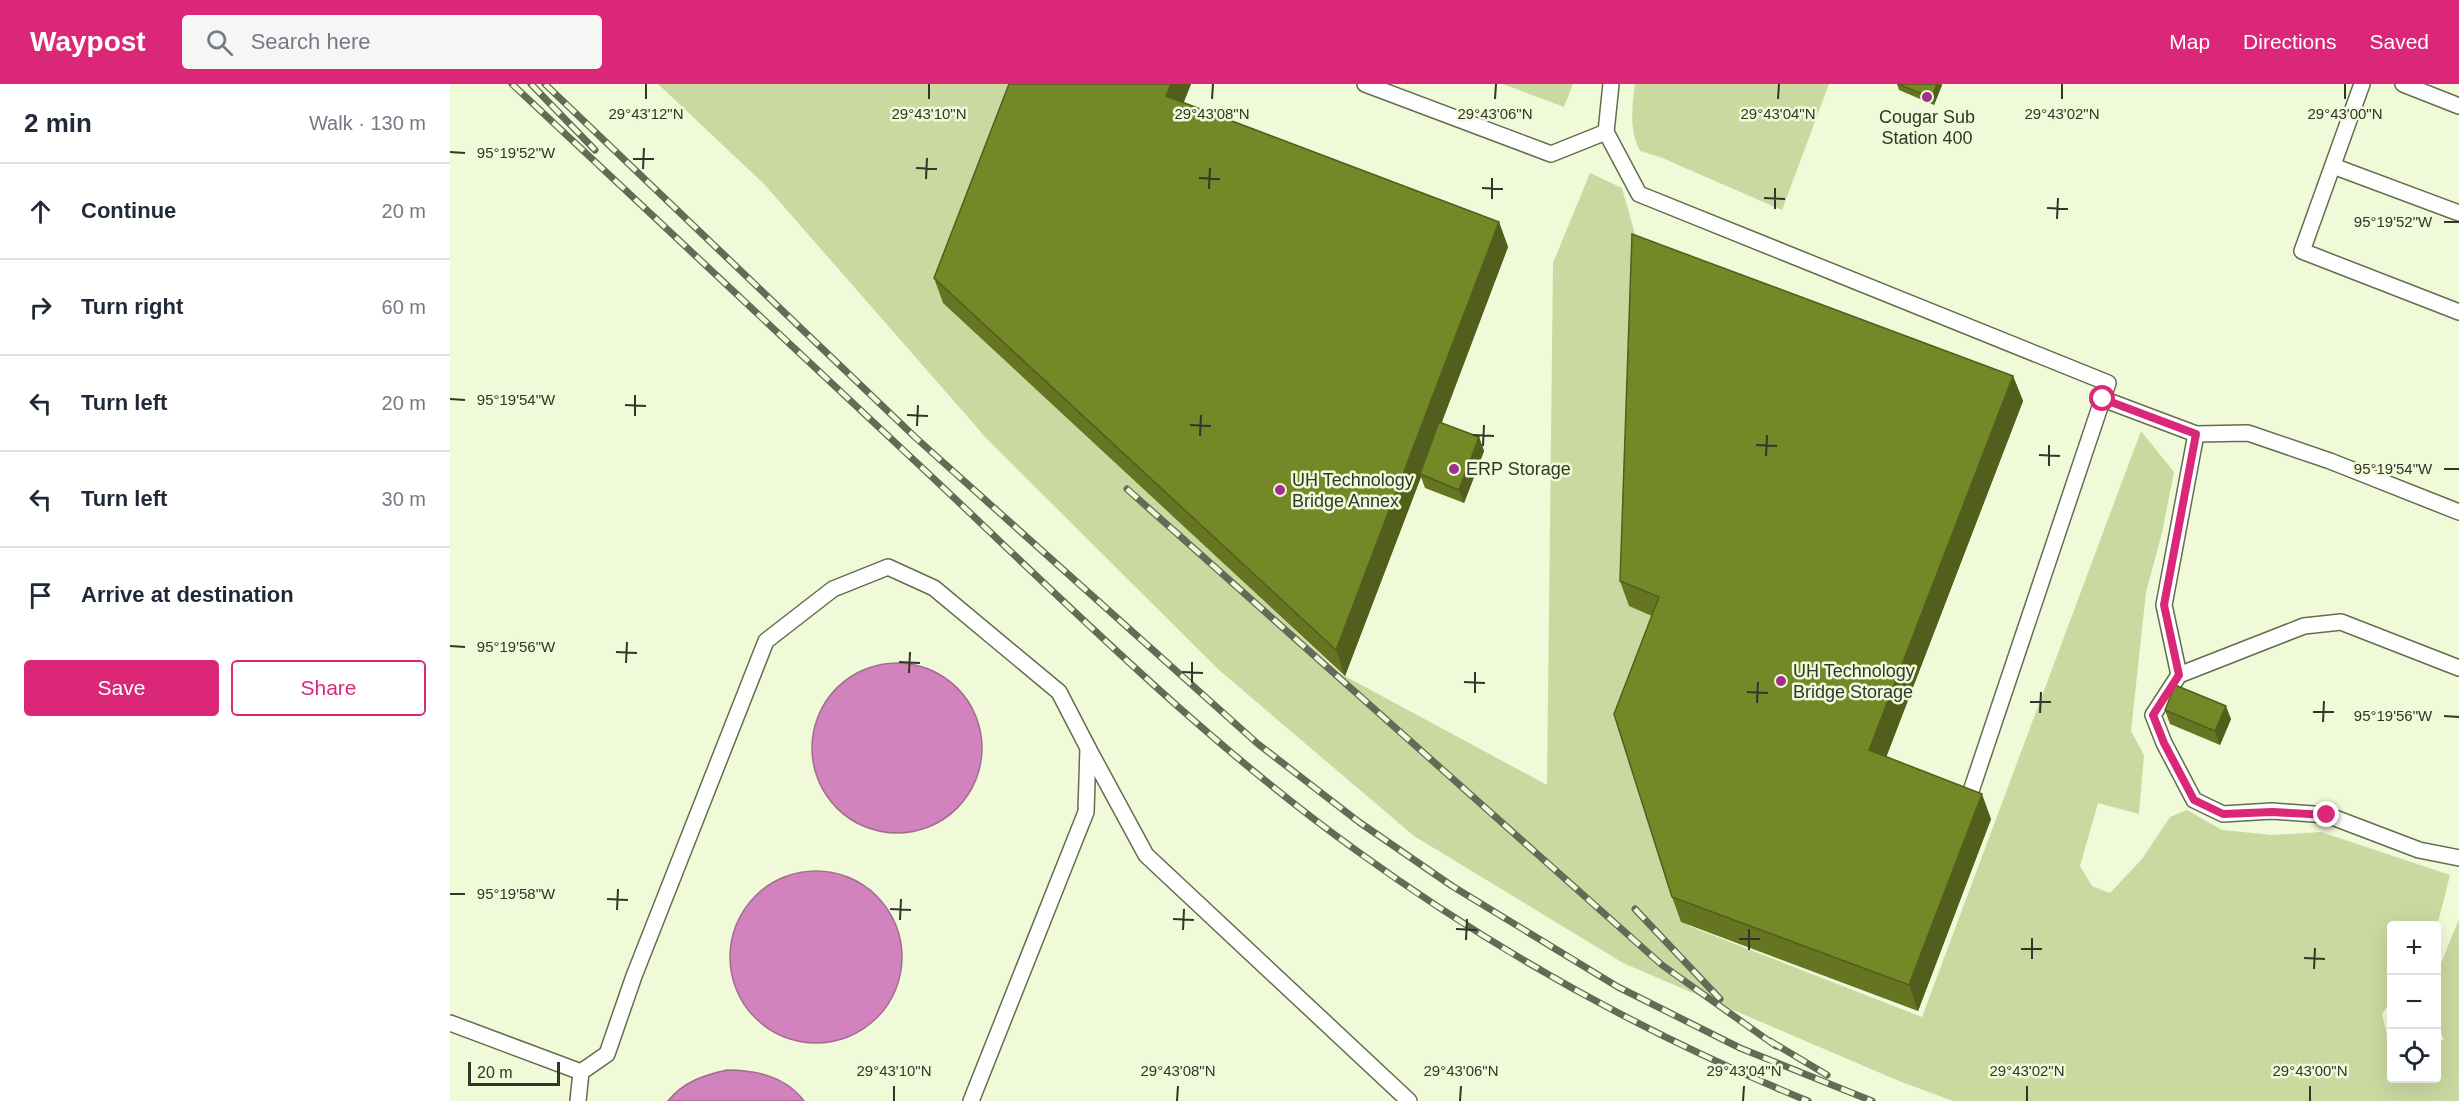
<!DOCTYPE html>
<meta charset="utf-8">
<style>
:root{--surface:#fff;--page:#f6f6f7;--text:#1f2937;--muted:#747a83;--line:#e0e1e3;--accent:#db2777}
body{margin:0;font-family:Helvetica,sans-serif;background:var(--page);color:var(--text)}
.controls{position:absolute;right:18px;bottom:18px;display:grid;overflow:hidden;border-radius:6px;box-shadow:0 6px 24px #0002}
.controls button{width:54px;height:54px;display:grid;place-items:center;padding:0;border:0;border-bottom:2px solid var(--line);background:var(--surface);color:var(--text);font:30px sans-serif}
.scale{position:absolute;left:18px;bottom:15px;width:92px;box-sizing:border-box;padding-left:6px;border:3px solid #323529;border-top:0;font-size:16px;line-height:21px;white-space:nowrap;color:#323529;-webkit-text-stroke:4px #f0f9d8;paint-order:stroke}
.stop{position:absolute;width:18px;height:18px;margin:-14px;border:4px solid #db2777;border-radius:50%;background:#fff}
.stop.end{background:#db2777;border-color:#fff;box-shadow:0 2px 6px #0008}
.list{margin:0;padding:0;list-style:none}
h2{display:flex;justify-content:space-between;align-items:center;height:78px;margin:0;padding:0 24px;font-size:26px}
h2 small{font-size:20px;font-weight:400;color:var(--muted)}
.list li{display:grid;grid-template-columns:39px 1fr auto;gap:18px;align-items:center;box-sizing:border-box;height:96px;padding:0 24px;border-top:2px solid var(--line)}
.list b{display:block;font-size:22px;white-space:nowrap}
.list em{font-size:20px;font-style:normal;color:var(--muted)}
.actions{display:flex;gap:12px;padding:18px 24px}
.actions a{flex:1;padding:14px 0;border:2px solid var(--accent);border-radius:6px;text-align:center;font-size:21px;color:var(--accent)}
.actions .main{background:var(--accent);color:#fff}
.icon{flex:none;width:33px;height:33px;fill:none;stroke:currentColor;stroke-width:2;stroke-linecap:round;stroke-linejoin:round}
.map{position:relative;flex:none;width:2009px;height:1017px;overflow:hidden}
header{display:flex;align-items:center;gap:36px;box-sizing:border-box;height:84px;padding:0 30px;background:var(--accent);color:#fff}
header strong{font-size:28px}
nav{display:flex;gap:33px;margin-inline-start:auto;font-size:21px}
.search{width:420px;height:54px;background:var(--page);display:flex;align-items:center;gap:15px;box-sizing:border-box;padding:0 21px;border-radius:6px;color:var(--muted);font-size:22px}
main{display:flex}
aside{flex:1;background:var(--surface)}
.map>svg:first-child{display:block}
.green{fill:#cad9a0}
.water{fill:#d283be;stroke:#a26c91;stroke-width:1.5}
.lines{fill:none;stroke-linecap:round;stroke-linejoin:round}
.lane-casing{stroke:#656d50;stroke-width:18}
.lane{stroke:#fff;stroke-width:15}
.rail-casing{stroke:#656a58;stroke-width:7}
.rail{stroke:#f0f9d8;stroke-width:4.5;stroke-dasharray:14;stroke-linecap:butt}
.wall{fill:#657522}
.shaded-wall{fill:#525f1c}
.building{fill:#758828;stroke:#525f1c;stroke-width:1.5}
.route{stroke:#db2777;stroke-width:8}
.ticks{fill:none;stroke:#323529;stroke-width:2}
.poi-dot{fill:#a12f8b;stroke:#f0f9d8;stroke-width:2}
.labels{text-anchor:middle;dominant-baseline:central;stroke-width:5;stroke-linejoin:round;paint-order:stroke}
.poi-label{font-size:18px;fill:#323529;stroke:#f0f9d8;text-anchor:start}
.ticks-label{font-size:15px;text-anchor:middle;fill:#323529;stroke:#f0f9d8;stroke-width:5;stroke-linejoin:round;paint-order:stroke}
</style>
<header>
<strong>Waypost</strong>
<div class="search"><svg class="icon" aria-label="search" viewBox="0 0 24 24"><circle cx="10" cy="10" r="6"/><path d="M15 15l6 6"/></svg>Search here</div>
<nav><a>Map</a><a>Directions</a><a>Saved</a></nav>
</header>
<main>
<aside>
<h2>2 min<small>Walk · 130 m</small></h2>
<ul class="list">
<li><svg class="icon" aria-label="ahead" viewBox="0 0 24 24"><path d="M12 20V5M6 11l6-6 6 6"/></svg><div><b>Continue</b></div><em>20 m</em></li>
<li><svg class="icon" aria-label="right" viewBox="0 0 24 24"><path d="M7 20v-9h11M14 6l5 5-5 5"/></svg><div><b>Turn right</b></div><em>60 m</em></li>
<li><svg class="icon" aria-label="left" viewBox="0 0 24 24"><path d="M17 20v-9H6M10 6l-5 5 5 5"/></svg><div><b>Turn left</b></div><em>20 m</em></li>
<li><svg class="icon" aria-label="left" viewBox="0 0 24 24"><path d="M17 20v-9H6M10 6l-5 5 5 5"/></svg><div><b>Turn left</b></div><em>30 m</em></li>
<li><svg class="icon" aria-label="arrive" viewBox="0 0 24 24"><path d="M6 21V4h12l-3 4 3 4H6"/></svg><div><b>Arrive at destination</b></div></li>
</ul>
<div class="actions"><a class="main">Save</a><a>Share</a></div>
</aside>
<div class="map">
<svg width="2009" height="1017" viewBox="0 0 2009 1017">
<rect width="100%" height="100%" fill="#f0f9d8"/>
<g class="green">
<polygon points="208,0 582,0 499,218 891,590 1097,701 1103,179 1140,89 1172,104 1194,182 1225,534 1174,658 1239,842 1472,933 1691,347 1724,388 1712,449 1696,508 1681,647 1694,671 1689,730 1648,719 1630,782 1642,802 1660,809 1692,775 1720,733 1737,726 1772,746 1823,751 1871,748 2000,791 1987,842 1942,842 1941,917 1932,930 1941,968 1942,994 1986,994 1987,958 1994,956 1987,939 1987,889 2009,835 2009,1017 1503,1017 1449,997 1173,879 964,752 769,586 537,355 315,101"/>
<polygon points="1053,0 1123,0 1114,23"/>
<path d="M1185,0H1379L1332,126L1210,73L1190,67C1179,46 1182,23 1185,0Z"/>
</g>
<g class="water">
<circle cx="447" cy="664" r="85"/>
<circle cx="366" cy="873" r="86"/>
<path d="M277,986C305,986 336,993 354,1017H218C233,998 254,991 277,986Z"/>
</g>
<g class="lines">
<defs>
<g id="lane">
<polyline points="915,0 1101,70 1156,48"/>
<polyline points="1161,0 1156,48 1189,110 1658,299 1521,707"/>
<polyline points="1912,0 1852,167 2009,228"/>
<polyline points="1953,0 2009,22"/>
<polyline points="1883,82 2009,129"/>
<polyline points="1653,315 1746,350 1714,521 1729,591"/>
<polyline points="1746,350 1798,349 1880,377 2009,428"/>
<polyline points="2009,584 1891,538 1854,542 1729,591 1703,631 1714,659 1744,716 1773,730 1822,727 1877,731 1969,766 2009,774"/>
<polyline points="638,664 696,771 959,1017"/>
<polyline points="0,939 131,988"/>
<polyline points="128,1017 131,988 157,970 184,892 316,557 383,505 438,483 484,504 609,608 638,664 636,728 521,1017"/>
</g>
</defs>
<use href="#lane" class="lane-casing"/>
<use href="#lane" class="lane"/>
<defs>
<g id="rail">
<path d="M62,0C202,131 342,262 482,393C619,522 754,657 907,767C1047,868 1198,952 1358,1017"/>
<polyline points="81,0 145,66"/>
<polyline points="95,0 466,354 808,660 909,738 1002,802 1168,903 1290,964 1422,1017"/>
<polyline points="677,405 1212,881 1326,962"/>
<polyline points="1185,825 1270,915"/>
<polyline points="1320,957 1377,991"/>
</g>
</defs>
<use href="#rail" class="rail-casing"/>
<use href="#rail" class="rail"/>
</g>
<g class="wall">
<polygon points="559,0 741,0 733,19 1049,138 1058,163 991,339 1029,353 1034,367 1014,419 975,404 971,393 895,592 493,219 484,194"/>
<polygon points="1447,0 1492,0 1492,1 1484,21 1449,6"/>
<polygon points="1563,292 1573,317 1436,673 1541,735 1468,927 1231,838 1222,813 1202,532 1179,522 1170,497"/>
<polygon points="1715,626 1781,635 1770,661 1720,640"/>
</g>
<g class="shaded-wall">
<polygon points="721,0 741,0 726,38 716,12"/>
<polygon points="1487,0 1492,1 1484,21 1482,14"/>
<polygon points="1049,138 1058,163 972,391 970,390 971,393 895,592 886,566"/>
<polygon points="1563,292 1573,317 1429,692 1419,666"/>
<polygon points="1029,353 1034,367 1014,419 1009,406"/>
<polygon points="1776,622 1781,635 1770,661 1765,647"/>
<polygon points="1532,710 1541,735 1468,927 1459,901"/>
</g>
<g class="building">
<polygon points="559,0 721,0 716,12 1049,138 886,566 484,194"/>
<polygon points="1448,0 1487,0 1482,14"/>
<polygon points="1182,150 1563,292 1419,666 1532,710 1459,901 1222,813 1164,630 1209,513 1170,497"/>
<polygon points="989,338 1029,353 1009,406 970,390"/>
<polygon points="1725,601 1776,622 1765,647 1715,626"/>
</g>
<g class="lines">
<polyline class="route" points="1653,315 1746,350 1714,521 1729,591 1703,631 1714,659 1744,716 1773,730 1822,728 1877,731"/>
</g>
<path class="ticks" d="M196,15V0M479,15V0M762,15L763,0M1045,15L1046,0M1328,15L1329,0M1612,15V0M1895,15V0M0,68L15,69M183,75H204M466,84L487,85M193,85L194,64M749,94L770,95M476,95L477,74M1032,104L1053,105M759,105L760,84M1314,114L1335,115M1042,115V94M1597,124L1618,125M1325,125V104M1607,135L1608,114M1994,138H2009M0,315L15,316M175,321L196,322M457,331L478,332M185,332V311M740,341L761,342M467,342L468,321M1023,351L1044,352M750,352L751,331M1306,361L1327,362M1033,362L1034,341M1589,371L1610,372M1316,372L1317,351M1599,382V361M1994,385H2009M0,562L15,563M166,568L187,569M449,578L470,579M176,579L177,558M732,588L753,589M459,589L460,568M1014,598L1035,599M742,599V578M1297,608L1318,609M1025,609V588M1580,618H1601M1307,619L1308,598M1863,628H1884M1590,629L1591,608M1994,632L2009,633M1873,638L1874,617M0,810H15M157,815L178,816M440,825L461,826M167,826L168,805M723,835L744,836M450,836L451,815M1006,845L1027,846M733,846L734,825M1289,855H1310M1016,856L1017,835M1571,865H1592M1299,866V845M1854,874L1875,875M1582,875V854M1864,885L1865,864M444,1017V1002M727,1017L728,1002M1010,1017L1011,1002M1293,1017L1294,1002M1577,1017V1002M1860,1017V1002"/>
<g class="poi-dot">
<circle cx="1477" cy="13" r="6"/>
<circle cx="1004" cy="385" r="6"/>
<circle cx="830" cy="406" r="6"/>
<circle cx="1331" cy="597" r="6"/>
</g>
<g class="labels">
<g class="poi-label">
<text x="1477" y="33" text-anchor="middle">Cougar Sub<tspan x="1477" dy="21">Station 400</tspan></text>
<text x="1016" y="385">ERP Storage</text>
<text x="842" y="396">UH Technology<tspan x="842" dy="21">Bridge Annex</tspan></text>
<text x="1343" y="587">UH Technology<tspan x="1343" dy="21">Bridge Storage</tspan></text>
</g>
</g>
<g class="ticks-label">
<text x="196" y="35">29°43'12"N</text>
<text x="479" y="35">29°43'10"N</text>
<text x="762" y="35">29°43'08"N</text>
<text x="1045" y="35">29°43'06"N</text>
<text x="1328" y="35">29°43'04"N</text>
<text x="1612" y="35">29°43'02"N</text>
<text x="1895" y="35">29°43'00"N</text>
<text x="66" y="74">95°19'52"W</text>
<text x="1943" y="143">95°19'52"W</text>
<text x="66" y="321">95°19'54"W</text>
<text x="1943" y="390">95°19'54"W</text>
<text x="66" y="568">95°19'56"W</text>
<text x="1943" y="637">95°19'56"W</text>
<text x="66" y="815">95°19'58"W</text>
<text x="444" y="992">29°43'10"N</text>
<text x="728" y="992">29°43'08"N</text>
<text x="1011" y="992">29°43'06"N</text>
<text x="1294" y="992">29°43'04"N</text>
<text x="1577" y="992">29°43'02"N</text>
<text x="1860" y="992">29°43'00"N</text>
</g>
</svg>
<div class="controls">
<button>+</button>
<button>−</button>
<button><svg class="icon" aria-label="locate" viewBox="0 0 24 24"><circle cx="12" cy="12" r="6"/><path d="M12 2v4M12 18v4M2 12h4M18 12h4"/></svg></button>
</div>
<div class="scale">20 m</div>
<div class="stop" style="left:1653px;top:315px"></div>
<div class="stop end" style="left:1877px;top:731px"></div>
</div>
</main>
